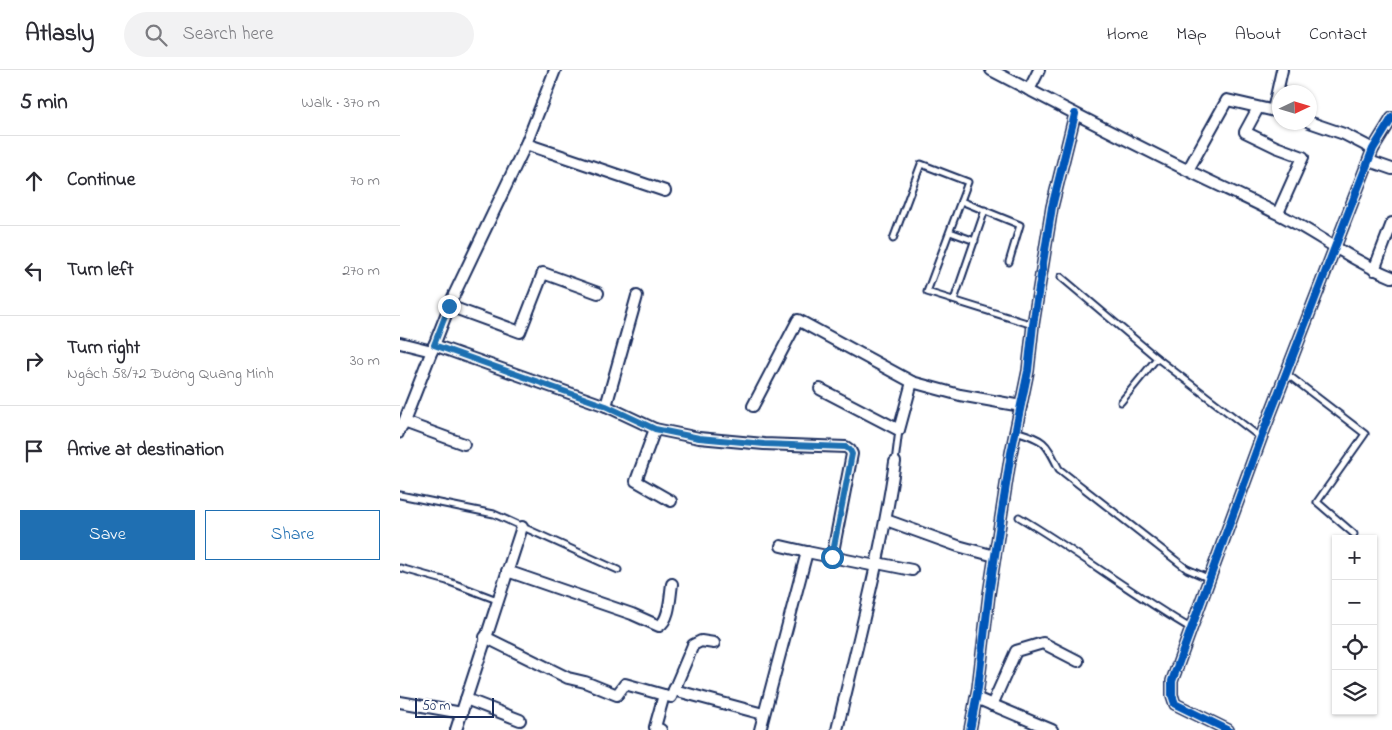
<!DOCTYPE html>
<meta charset="utf-8">
<style>
:root{--surface:#fff;--page:#f2f2f3;--text:#2b2b33;--muted:#7c7c81;--line:#e1e1e2;--accent:#1f6fb2}
body{margin:0;font-family:"Indie Flower",sans-serif;background:var(--page);color:var(--text)}
.controls{position:absolute;right:15px;bottom:15px;display:grid;overflow:hidden;border-radius:0px;box-shadow:0 1px 4px #0004}
.controls button{width:45px;height:45px;display:grid;place-items:center;padding:0;border:0;border-bottom:1px solid var(--line);background:var(--surface);color:var(--text);font:25px sans-serif}
.compass{position:absolute;left:872px;top:15px;width:45px;height:45px;border-radius:50%;background:var(--surface);box-shadow:0 1px 4px #0004;rotate:86deg}
.scale{position:absolute;left:15px;bottom:12px;width:79px;box-sizing:border-box;padding-left:5px;border:2px solid #1b2f5e;border-top:0;font-size:14px;line-height:18px;white-space:nowrap;color:#1b2f5e;-webkit-text-stroke:4px #fff;paint-order:stroke}
.stop{position:absolute;width:15px;height:15px;margin:-11px;border:4px solid #1f6fb2;border-radius:50%;background:#fff}
.stop.end{background:#1f6fb2;border-color:#fff;box-shadow:0 1px 5px #0008}
.list{margin:0;padding:0;list-style:none}
h2{display:flex;justify-content:space-between;align-items:center;height:65px;margin:0;padding:0 20px;font-size:21px}
h2 small{font-size:16px;font-weight:400;color:var(--muted)}
.list li{display:grid;grid-template-columns:32px 1fr auto;gap:15px;align-items:center;box-sizing:border-box;height:90px;padding:0 20px;border-top:1px solid var(--line)}
.list b{display:block;font-size:19px;white-space:nowrap}
.list p{margin:0;font-size:16px;white-space:nowrap;color:var(--muted)}
.list em{font-size:16px;font-style:normal;color:var(--muted)}
.actions{display:flex;gap:10px;padding:15px 20px}
.actions a{flex:1;padding:11px 0;border:1px solid var(--accent);border-radius:0px;text-align:center;font-size:18px;color:var(--accent)}
.actions .main{background:var(--accent);color:#fff}
.icon{flex:none;width:28px;height:28px;fill:none;stroke:currentColor;stroke-width:2;stroke-linecap:round;stroke-linejoin:round}
.map{position:relative;flex:none;width:992px;height:660px;overflow:hidden}
header{display:flex;align-items:center;gap:30px;box-sizing:border-box;height:70px;padding:0 25px;background:var(--surface);border-bottom:1px solid var(--line)}
header strong{font-size:24px}
nav{display:flex;gap:28px;margin-inline-start:auto;font-size:18px}
.search{width:350px;height:45px;background:var(--page);display:flex;align-items:center;gap:12px;box-sizing:border-box;padding:0 18px;border-radius:28px;color:var(--muted);font-size:19px}
main{display:flex}
aside{flex:1;background:var(--surface)}
.map>svg:first-child{display:block}
.lines{fill:none;stroke-linecap:round;stroke-linejoin:round}
.service-casing{stroke:#1b2f5e;stroke-width:9}
.minor-casing{stroke:#1b2f5e;stroke-width:14}
.service{stroke:#fff;stroke-width:5}
.minor{stroke:#fff;stroke-width:10}
.cycleway-casing{stroke:#fff;stroke-width:11}
.cycleway{stroke:#0057b8;stroke-width:8}
.route{stroke:#1f6fb2;stroke-width:6}
</style>
<header>
<strong>Atlasly</strong>
<div class="search"><svg class="icon" aria-label="search" viewBox="0 0 24 24"><circle cx="10" cy="10" r="6"/><path d="M15 15l6 6"/></svg>Search here</div>
<nav><a>Home</a><a>Map</a><a>About</a><a>Contact</a></nav>
</header>
<main>
<aside>
<h2>5 min<small>Walk · 370 m</small></h2>
<ul class="list">
<li><svg class="icon" aria-label="ahead" viewBox="0 0 24 24"><path d="M12 20V5M6 11l6-6 6 6"/></svg><div><b>Continue</b></div><em>70 m</em></li>
<li><svg class="icon" aria-label="left" viewBox="0 0 24 24"><path d="M17 20v-9H6M10 6l-5 5 5 5"/></svg><div><b>Turn left</b></div><em>270 m</em></li>
<li><svg class="icon" aria-label="right" viewBox="0 0 24 24"><path d="M7 20v-9h11M14 6l5 5-5 5"/></svg><div><b>Turn right</b><p>Ngách 58/72 Đường Quang Minh</p></div><em>30 m</em></li>
<li><svg class="icon" aria-label="arrive" viewBox="0 0 24 24"><path d="M6 21V4h12l-3 4 3 4H6"/></svg><div><b>Arrive at destination</b></div></li>
</ul>
<div class="actions"><a class="main">Save</a><a>Share</a></div>
</aside>
<div class="map">
<svg width="992" height="660" viewBox="0 0 992 660">
<rect width="100%" height="100%" fill="#fff"/>
<filter id="ink" filterUnits="userSpaceOnUse"><feTurbulence type="fractalNoise" baseFrequency=".02" numOctaves="2"/><feDisplacementMap in="SourceGraphic" scale="10" xChannelSelector="R" yChannelSelector="G"/><feConvolveMatrix kernelMatrix="1 2 1 2 8 2 1 2 1" color-interpolation-filters="sRGB"/></filter>
<g filter="url(#ink)">
<g class="lines">
<defs>
<g id="service">
<polyline points="561,131 620,155 609,192"/>
<polyline points="550,162 575,171"/>
<polyline points="493,169 521,94 568,112 527,222 633,255"/>
<polyline points="661,207 757,288 861,368"/>
<polyline points="554,230 585,140"/>
<polyline points="887,304 965,364 917,432 954,464"/>
<polyline points="721,332 757,288"/>
<path d="M616,361C646,371 645,371 659,399L787,499L810,509"/>
<polyline points="0,365 2,357"/>
<polyline points="495,392 499,360"/>
<polyline points="0,425 94,444 218,500"/>
<path d="M619,447C678,482 732,524 792,559"/>
<polyline points="0,498 47,511 97,530"/>
</g>
<g id="minor">
<path d="M591,0C656,34 721,68 787,100C817,115 847,128 876,143C916,162 951,191 992,207"/>
<polyline points="629,20 639,0"/>
<polyline points="858,38 845,62 876,77 903,87 878,143"/>
<polyline points="873,40 882,0"/>
<polyline points="909,52 944,64 973,79"/>
<polyline points="126,74 265,121"/>
<polyline points="969,91 992,99"/>
<polyline points="788,100 827,30 879,42"/>
<polyline points="974,200 992,153"/>
<polyline points="49,236 120,262 143,203 198,223"/>
<polyline points="0,273 32,281"/>
<polyline points="34,275 206,336 255,359 299,368 364,374 446,377 450,380 452,384 432,487"/>
<polyline points="420,319 499,360 512,312"/>
<polyline points="206,336 237,226"/>
<polyline points="353,336 398,250 512,312 560,325 621,336"/>
<polyline points="4,352 64,374"/>
<polyline points="0,356 2,357 53,227 126,74 155,0"/>
<polyline points="255,359 236,411 271,431"/>
<polyline points="486,450 558,476 595,486"/>
<polyline points="407,482 476,496"/>
<polyline points="477,493 512,500"/>
<path d="M107,501L232,544L259,556C270,550 270,526 272,514"/>
<polyline points="85,567 168,608 185,612 217,625 225,614 271,627 293,575 301,571 314,573"/>
<polyline points="274,620 363,644"/>
<polyline points="576,628 652,660"/>
<polyline points="66,629 120,650"/>
<polyline points="0,632 62,643"/>
<polyline points="592,635 616,581 643,573 678,591"/>
<polyline points="56,660 122,457"/>
<polyline points="261,660 255,657 264,625"/>
<polyline points="360,660 407,482 381,476"/>
<path d="M437,660C458,571 482,482 495,392"/>
<polyline points="570,660 578,618 589,524 611,383 628,301 633,255 652,137 675,44"/>
<polyline points="828,660 775,634 772,625 772,611 861,368 973,79 992,48"/>
</g>
</defs>
<use href="#service" class="service-casing"/>
<use href="#minor" class="minor-casing"/>
<use href="#service" class="service"/>
<use href="#minor" class="minor"/>
<defs>
<g id="cycleway">
<polyline points="570,660 578,618 589,524 611,383 628,301 633,255 652,137 675,44"/>
<polyline points="828,660 775,634 772,625 772,611 861,368 973,79 992,48"/>
</g>
</defs>
<use href="#cycleway" class="cycleway-casing"/>
<use href="#cycleway" class="cycleway"/>
</g>
</g>
<g class="lines" filter="url(#ink)">
<polyline class="route" points="49,236 34,275 206,336 255,359 299,368 364,374 446,377 450,380 452,384 432,487"/>
</g>
</svg>
<div class="controls">
<button>+</button>
<button>−</button>
<button><svg class="icon" aria-label="locate" viewBox="0 0 24 24"><circle cx="12" cy="12" r="6"/><path d="M12 2v4M12 18v4M2 12h4M18 12h4"/></svg></button>
<button><svg class="icon" aria-label="layers" viewBox="0 0 24 24"><path d="M12 4l9 5-9 5-9-5zM3 14l9 5 9-5"/></svg></button>
</div>
<svg class="compass" viewBox="-18 -18 36 36"><path d="M0-13l5 13h-10z" fill="#e53935"/><path d="M0 13l5-13h-10z" fill="#7c7c81"/></svg>
<div class="scale">50 m</div>
<div class="stop" style="left:432px;top:487px"></div>
<div class="stop end" style="left:49px;top:236px"></div>
</div>
</main>
